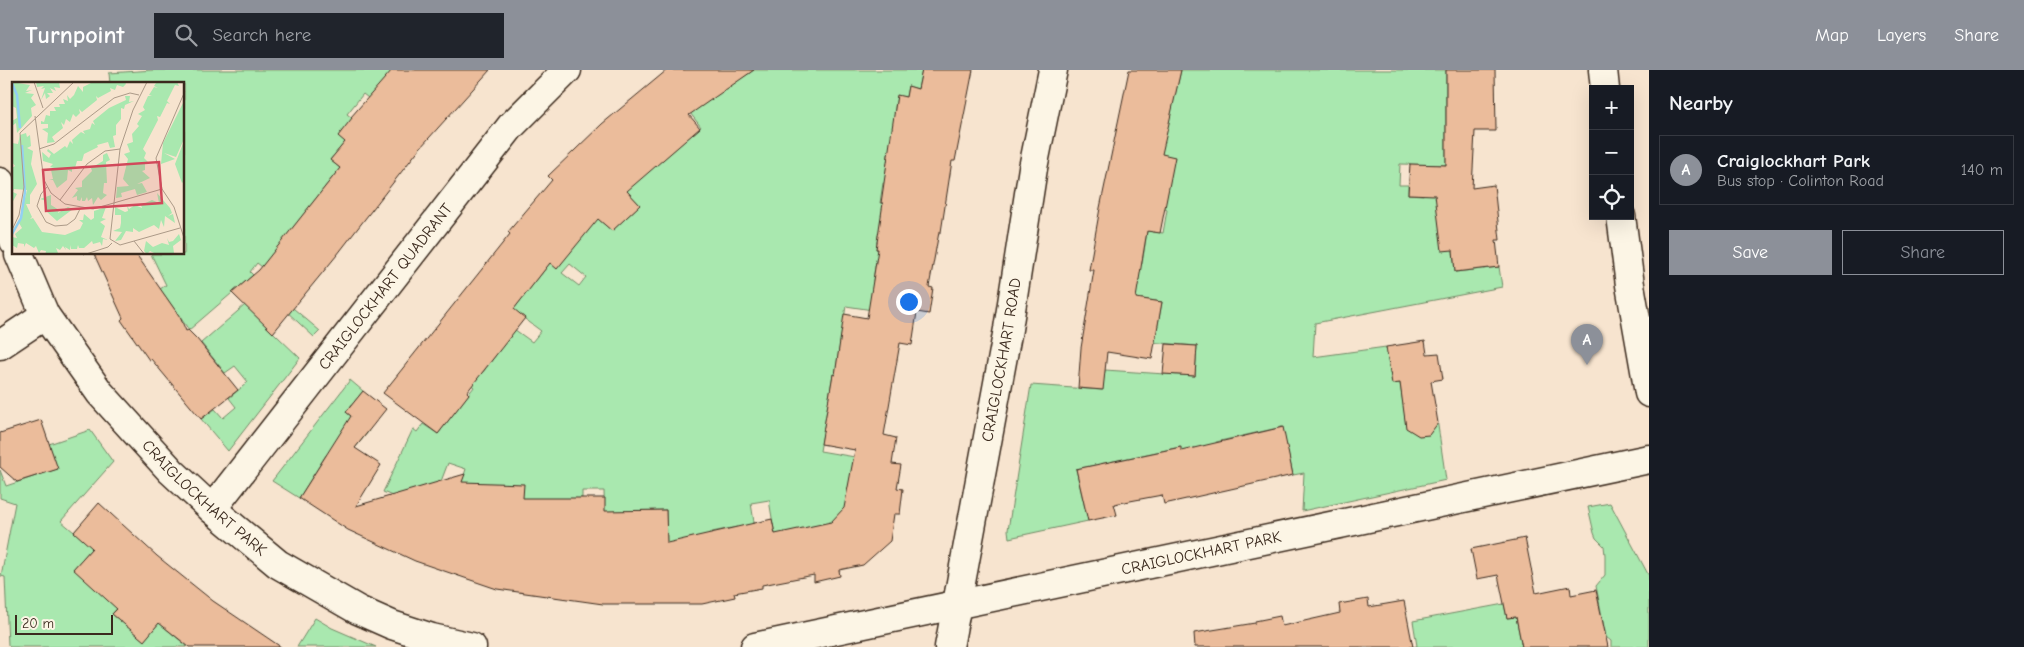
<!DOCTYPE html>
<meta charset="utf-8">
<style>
:root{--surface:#171b24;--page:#20242c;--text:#f1f3f6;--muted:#9ea1a6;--line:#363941;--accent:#8c9099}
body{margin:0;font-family:"Comic Neue",sans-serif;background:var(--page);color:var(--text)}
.controls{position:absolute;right:15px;top:15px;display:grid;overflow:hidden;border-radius:0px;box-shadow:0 5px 20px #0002}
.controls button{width:45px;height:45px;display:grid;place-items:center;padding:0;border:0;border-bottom:1px solid var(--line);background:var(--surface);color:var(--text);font:25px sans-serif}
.scale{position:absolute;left:15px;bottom:12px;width:98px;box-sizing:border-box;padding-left:5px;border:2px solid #3b2a1e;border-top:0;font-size:14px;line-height:18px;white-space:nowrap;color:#3b2a1e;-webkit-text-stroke:4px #fcf5e5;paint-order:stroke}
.you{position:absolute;left:908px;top:231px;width:18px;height:18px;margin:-12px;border:4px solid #fff;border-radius:50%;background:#1a73e8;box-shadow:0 0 0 8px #1a73e833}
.badge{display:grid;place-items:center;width:32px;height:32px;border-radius:50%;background:var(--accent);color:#fff;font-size:16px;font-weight:700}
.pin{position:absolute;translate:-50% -41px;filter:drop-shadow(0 1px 2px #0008)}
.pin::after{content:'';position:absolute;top:26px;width:18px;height:15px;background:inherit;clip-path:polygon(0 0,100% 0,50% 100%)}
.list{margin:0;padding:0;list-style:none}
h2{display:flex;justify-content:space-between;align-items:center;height:65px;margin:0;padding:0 20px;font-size:21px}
h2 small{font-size:16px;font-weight:400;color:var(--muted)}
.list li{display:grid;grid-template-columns:32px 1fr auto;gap:15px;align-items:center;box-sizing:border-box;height:70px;margin:0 10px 10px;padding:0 10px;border:1px solid var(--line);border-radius:0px}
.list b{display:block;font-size:19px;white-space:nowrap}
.list p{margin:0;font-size:16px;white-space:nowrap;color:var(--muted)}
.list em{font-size:16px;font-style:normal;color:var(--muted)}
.actions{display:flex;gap:10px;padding:15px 20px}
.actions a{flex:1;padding:11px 0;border:1px solid var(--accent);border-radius:0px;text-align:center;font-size:18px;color:var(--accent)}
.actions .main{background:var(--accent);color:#fff}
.icon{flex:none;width:28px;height:28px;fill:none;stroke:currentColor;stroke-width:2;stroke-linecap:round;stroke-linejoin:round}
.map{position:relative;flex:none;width:1649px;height:577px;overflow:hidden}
header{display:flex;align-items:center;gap:30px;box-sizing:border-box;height:70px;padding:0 25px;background:var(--accent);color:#fff}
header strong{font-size:24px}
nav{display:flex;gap:28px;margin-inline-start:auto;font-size:18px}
.search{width:350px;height:45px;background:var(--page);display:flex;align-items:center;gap:12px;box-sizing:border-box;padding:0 18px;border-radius:0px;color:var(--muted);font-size:19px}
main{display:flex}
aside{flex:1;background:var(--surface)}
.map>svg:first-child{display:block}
.green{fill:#a9e8af;stroke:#728966;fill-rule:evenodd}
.building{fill:#ebbc9b;stroke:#3b2a1e}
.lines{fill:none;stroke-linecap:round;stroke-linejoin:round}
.minor-casing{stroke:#3b2a1e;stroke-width:31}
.minor{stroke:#fcf5e5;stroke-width:28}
.labels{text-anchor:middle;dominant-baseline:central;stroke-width:4;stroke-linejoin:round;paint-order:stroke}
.street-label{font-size:16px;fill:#3b2a1e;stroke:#fcf5e5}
.inset-river{fill:none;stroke:#92d0f3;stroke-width:2.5}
.inset-road{fill:none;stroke:#ac9a88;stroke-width:1}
.view{fill:#d1495b;fill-opacity:0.15;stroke:#d1495b;stroke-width:2.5}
.inset-edge{fill:none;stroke:#3b2a1e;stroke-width:2.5}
</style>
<header>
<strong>Turnpoint</strong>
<div class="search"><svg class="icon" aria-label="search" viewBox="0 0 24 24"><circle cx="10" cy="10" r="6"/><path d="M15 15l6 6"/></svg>Search here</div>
<nav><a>Map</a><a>Layers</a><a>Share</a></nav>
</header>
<main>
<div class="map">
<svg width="1649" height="577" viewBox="0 0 1649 577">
<rect width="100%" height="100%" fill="#f7e4cf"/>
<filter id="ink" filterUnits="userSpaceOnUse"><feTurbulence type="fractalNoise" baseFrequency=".02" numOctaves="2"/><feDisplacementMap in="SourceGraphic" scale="10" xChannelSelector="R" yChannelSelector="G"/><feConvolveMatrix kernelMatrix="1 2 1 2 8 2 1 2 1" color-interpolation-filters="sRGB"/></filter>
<g filter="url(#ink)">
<g class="green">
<polygon points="154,0 392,0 405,57 363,24 347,44 352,48 345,72 330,90 340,98 262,197 257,193 250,202 253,205 189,260 160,219 166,215 151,184 184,184 184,14 110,14 109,3"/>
<path d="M749,0H922L918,19L908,16L906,27L897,26L894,43L912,47L888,84L886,102L900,104L898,115L883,113L880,133L895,135V168L878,165L876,179L896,182L894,194L876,190L873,211L886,242L846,236L835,305L833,304L820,381L878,391L844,440L832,452L778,483L769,430L751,433L756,465L743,480L737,457L712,462L717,486L667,484L666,440L634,441L605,459L604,421H582V428L449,451L466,399L448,393L435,427L410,434L383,422L413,359L417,362L423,354L438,364L474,317L436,287L483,302L495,286L484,276L504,252L532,272L541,261L513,240L590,142L612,161L640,135L614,108L660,92L701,57L676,25L746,5L750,3ZM570,194L586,207L579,216L562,203Z"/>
<polygon points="1181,0 1446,0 1446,95 1400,94 1399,115 1408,115 1408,124 1423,125 1435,116 1453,180 1455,202 1499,197 1502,217 1315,253 1313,287 1386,277 1392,313 1400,313 1406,353 1437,349 1446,410 1302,441 1304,403 1293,405 1282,357 1216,372 1220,394 1186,400 1180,377 1076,399 1088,451 1009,468 1008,460 1031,315 1102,320 1105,300 1195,306 1197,276 1136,271 1137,268 1155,270 1162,232 1136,228 1116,190 1142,194 1147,161 1163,163 1167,140 1165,139 1161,84"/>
<polygon points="267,216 320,261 314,267 270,226 253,243 300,288 228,381 201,349 215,339 223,348 236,337 229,328 248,312 235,296 225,303 201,273"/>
<polygon points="350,310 363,321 346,342 369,361 355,378 348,399 326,385 299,428 272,411"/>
<polygon points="90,360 113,392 61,451 74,462 84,451 102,467 73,499 128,526 112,544 144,570 159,553 187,576 186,577 10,577 8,575 5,507 1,506 15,433 0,428 0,400 6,416 57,399 49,374"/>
<polygon points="1610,433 1649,506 1649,577 1611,577 1611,571 1606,567 1596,516 1605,505 1605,485 1604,476 1596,468 1594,463 1588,437"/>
<polygon points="1504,534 1507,548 1516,547 1522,577 1413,577 1417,576 1413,551"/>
<polygon points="315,548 332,558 376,577 297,577"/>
</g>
<g class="building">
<polygon points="392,0 490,0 420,78 337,185 273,263 232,223 259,200 340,98 330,90 345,72 338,66 352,48 351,47"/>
<polygon points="667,0 754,0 689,45 700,58 627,121 640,135 612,161 598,149 557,199 550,193 514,239 525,248 467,322 469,324 438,364 383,323 510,164 508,162 552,110 548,106 602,54"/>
<polygon points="922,0 973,0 955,91 952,91 941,162 939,162 929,217 933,218 929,244 917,242 912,275 900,273 884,365 896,368 892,394 901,395 897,418 903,419 900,444 894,444 890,471 863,495 839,500 840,506 814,512 814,505 762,515 762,518 734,523 735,527 702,534 603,534 497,519 415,491 348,460 299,428 351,346 346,342 363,321 386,339 355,378 381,395 356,436 465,404 462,412 524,414 523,428 605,428 605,441 666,440 667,473 772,449 775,464 831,452 844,438 855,380 821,374 833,304 835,305 844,244 867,248 878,179 876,179 883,133 881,133 897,25 906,27 908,16 918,19"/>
<polygon points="1129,0 1181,0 1162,84 1175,87 1160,163 1147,161 1136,228 1162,232 1152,289 1107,282 1103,320 1078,318 1081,278 1094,200 1089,200 1100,138"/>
<polygon points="1446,0 1495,0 1496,61 1475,61 1472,118 1494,115 1500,170 1496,170 1499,197 1455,202 1453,180 1442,181 1435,125 1408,124 1410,94 1446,95"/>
<polygon points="94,184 136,184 180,247 186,261 188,260 197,269 238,320 201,349 151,289 149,290 121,250 123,248"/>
<polygon points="1425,271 1427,284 1439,283 1443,309 1431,311 1438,353 1429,365 1419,366 1406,358 1400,313 1392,314 1386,277"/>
<polygon points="1166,274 1197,276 1195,306 1163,304"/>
<polygon points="41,350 58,399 17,412 0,397 0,363"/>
<polygon points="1283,357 1293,405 1164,434 1162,425 1114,434 1117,445 1088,451 1076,399 1181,377 1181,381"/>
<polygon points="99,433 157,486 213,531 281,577 189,577 159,553 144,571 112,544 117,539 73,499 92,478 74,462"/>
<polygon points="1525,468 1536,523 1570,516 1571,525 1596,520 1608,577 1522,577 1516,547 1507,548 1498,505 1477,509 1471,479"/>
<polygon points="1368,529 1369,537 1404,531 1413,577 1195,577 1194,563 1255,553 1255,551 1280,546 1282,556 1340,543 1339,534"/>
</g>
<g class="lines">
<defs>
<g id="minor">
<polyline points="1603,0 1605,19"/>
<polyline points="0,112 5,140 14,171"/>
<polyline points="1621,146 1630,215 1649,323"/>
<path id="s1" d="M19,184L45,245L100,323L171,401L212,439L278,494L358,540L392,555L432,568L472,577"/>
<polyline points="0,275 45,245"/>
<path id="s2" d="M212,439L511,56L567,0"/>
<path id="s3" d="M755,577L1649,389"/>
<path id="s4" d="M949,577L1008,259L1033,98L1053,0"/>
</g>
</defs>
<use href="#minor" class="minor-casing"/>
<use href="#minor" class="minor"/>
</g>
</g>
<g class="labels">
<g class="street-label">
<text stroke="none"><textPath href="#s2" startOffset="282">CRAIGLOCKHART QUADRANT</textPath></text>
<text stroke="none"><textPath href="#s4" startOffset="292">CRAIGLOCKHART ROAD</textPath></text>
<text stroke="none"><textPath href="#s1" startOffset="310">CRAIGLOCKHART PARK</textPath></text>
<text stroke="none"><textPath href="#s3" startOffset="456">CRAIGLOCKHART PARK</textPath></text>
</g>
</g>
<g transform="translate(12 12)">
<rect width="172" height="172" fill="#f7e4cf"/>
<path d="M0,0L18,3L14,9L20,8L13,11L22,12L19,16L24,23L19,26L20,34L5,51L4,41L0,44V39L5,36L4,26L0,24ZM24,0H47L48,6L42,5L44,9L38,6L41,11H35L38,14L34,17L33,11L29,18L33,6L29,7L32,4L25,5ZM81,0H113L114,2L111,5L105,3L103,8L98,6L99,9L86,16L84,14L85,18L70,30L67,27L68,31L64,35L61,32L58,40L54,37L52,43L49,40L51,46L40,55L43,60L35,61L36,51L30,47L36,46V42H29V39L32,40L34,33L38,34V29H44L42,25H48L47,22H53L51,17L56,19L55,13L58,17L62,13L66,4L71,10V5ZM165,0L167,4L163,3L155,19L158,22L155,21L148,35L145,34L146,38L131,67L134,71L132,76L136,80H133V88L130,89L138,96L125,102L130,101L135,110L125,113L123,107L109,111L110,115L104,116L105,105L117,104L111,97L116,77L112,72L118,70L115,62L121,60L120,52L127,44L125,42L130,34L126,32L133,28L131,25L136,14H140L137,13L142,5L146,6L142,4L144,1ZM113,14H118L117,20L122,19L113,23L112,27L109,26V37L104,43V53L101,54L103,65L98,66L96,60L85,63L86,65L72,72L70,79H65L63,86L60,85V90L56,88L55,98L45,106L41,98H37L41,97L39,88L42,86L38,85L41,82L31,79L30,70L37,76L39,72L35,69L36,67L42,72L53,64L55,66L58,59L61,62L60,58L69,50L73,52L71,49L78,47L80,41L83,43L81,39L97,26L114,18ZM172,19V57L164,75L152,71L163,77L149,82L151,61ZM14,51L15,55L18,53L19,64L15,66L21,69L19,82L25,102L18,113V122H14L20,135L18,137L21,136L30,150L53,153L68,147L71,141L67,138H71L72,132L79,138L82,136V129L94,125L90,136L94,137L88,140L93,144L89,155L96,158L91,157L90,164L88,160L81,162L80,159L72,166H67L66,163L65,167H59L58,163V168L53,165L54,168L51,164L48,168L44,166L46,171L33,173L34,169L29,168L27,171L24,164L22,166L14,161L12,165V162L6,161L5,166L0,163V155L5,156L3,152L10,146L7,141L15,108L2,107L1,110L5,112L0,121V86L3,84L0,80V61L6,62L8,53ZM172,59V99L170,101L163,82ZM95,71L98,78L94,80L95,101H92L91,111L95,113L89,118L86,115L81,123L80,116L76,119L75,115L73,119H70V115L68,119L65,118V114L60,116L66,108L63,106L70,105V99L80,89L79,86L91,79V73ZM145,111L158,126L160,131L156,134L161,132L163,141L153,134L152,145L149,138L147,147L142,143L127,150L121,146V150L114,149L109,158L103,159L110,150L101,149L108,146L109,141V133H103V125L113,130L116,129L115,123L117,127L123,123L130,126L129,123L140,118L147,121ZM39,113V123L47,128L46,131L56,125L61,127L45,139L34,129V119L28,117ZM167,152L169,158L161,164L162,171L167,172H144L138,169L135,172L132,169L134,159L141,165L150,161L157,163L155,156L157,160L161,159Z" fill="#a9e8af"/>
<path class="inset-river" d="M0,1L5,13L8,46M0,152L9,136L13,110L10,63"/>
<path class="inset-road" d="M22,0L31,26M135,0L121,28L108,67L98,157L108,163L168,146M173,9L144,76L150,107L162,125L173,159M23,34L32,98L39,111L53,122L81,127L150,107M27,67L42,62L102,16L118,11L127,13M35,105L29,112L25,124L34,140L43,144L55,143L63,137L68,127M48,118L75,82L93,69L108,67M0,148L7,133L12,105L8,51L62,0M122,159L133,173M71,173L96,165L100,161"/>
<path class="view" d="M147,80L150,121L34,129L31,88Z"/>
<rect width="172" height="172" class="inset-edge"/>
</g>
</svg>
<div class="controls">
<button>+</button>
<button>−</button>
<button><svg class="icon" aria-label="locate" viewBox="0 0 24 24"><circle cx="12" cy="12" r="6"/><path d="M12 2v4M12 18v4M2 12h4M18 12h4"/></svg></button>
</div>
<div class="scale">20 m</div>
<div class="you"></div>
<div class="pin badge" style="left:1587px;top:295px">A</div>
</div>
<aside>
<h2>Nearby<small></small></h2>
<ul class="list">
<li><span class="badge">A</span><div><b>Craiglockhart Park</b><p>Bus stop · Colinton Road</p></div><em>140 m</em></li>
</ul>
<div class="actions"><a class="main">Save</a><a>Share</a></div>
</aside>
</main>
